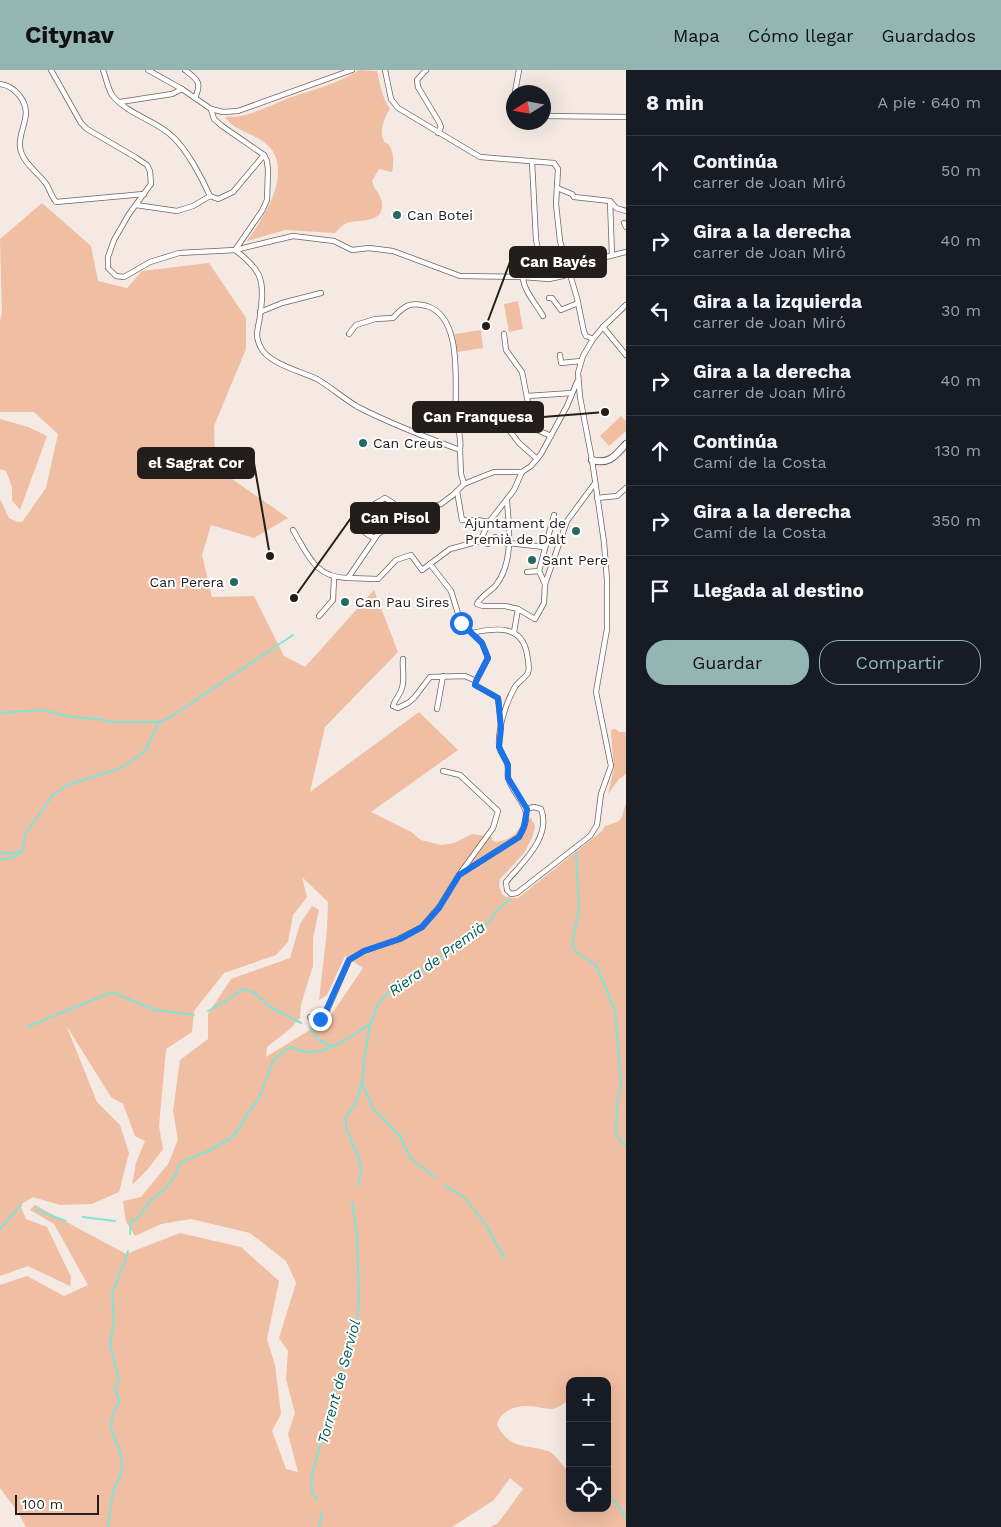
<!DOCTYPE html>
<html lang="es">
<meta charset="utf-8">
<style>
:root{--surface:#171b24;--page:#20242c;--text:#f1f3f6;--muted:#9ea1a6;--line:#363941;--accent:#94b6b3}
body{margin:0;font-family:"Work Sans",sans-serif;background:var(--page);color:var(--text)}
.controls{position:absolute;right:15px;bottom:15px;display:grid;overflow:hidden;border-radius:10px;box-shadow:0 5px 20px #0002}
.controls button{width:45px;height:45px;display:grid;place-items:center;padding:0;border:0;border-bottom:1px solid var(--line);background:var(--surface);color:var(--text);font:25px sans-serif}
.compass{position:absolute;left:506px;top:15px;width:45px;height:45px;border-radius:50%;background:var(--surface);box-shadow:0 5px 20px #0002;rotate:259deg}
.scale{position:absolute;left:15px;bottom:12px;width:84px;box-sizing:border-box;padding-left:5px;border:2px solid #231e1c;border-top:0;font-size:14px;line-height:18px;white-space:nowrap;color:#231e1c;-webkit-text-stroke:4px #fff;paint-order:stroke}
.stop{position:absolute;width:15px;height:15px;margin:-11px;border:4px solid #1a73e8;border-radius:50%;background:#fff}
.stop.end{background:#1a73e8;border-color:#fff;box-shadow:0 1px 5px #0008}
.list{margin:0;padding:0;list-style:none}
h2{display:flex;justify-content:space-between;align-items:center;height:65px;margin:0;padding:0 20px;font-size:21px}
h2 small{font-size:16px;font-weight:400;color:var(--muted)}
.list li{display:grid;grid-template-columns:32px 1fr auto;gap:15px;align-items:center;box-sizing:border-box;height:70px;padding:0 20px;border-top:1px solid var(--line)}
.list b{display:block;font-size:19px;white-space:nowrap}
.list p{margin:0;font-size:16px;white-space:nowrap;color:var(--muted)}
.list em{font-size:16px;font-style:normal;color:var(--muted)}
.actions{display:flex;gap:10px;padding:15px 20px}
.actions a{flex:1;padding:11px 0;border:1px solid var(--accent);border-radius:20px;text-align:center;font-size:18px;color:var(--accent)}
.actions .main{background:var(--accent);color:#111}
.icon{flex:none;width:28px;height:28px;fill:none;stroke:currentColor;stroke-width:2;stroke-linecap:round;stroke-linejoin:round}
.map{position:relative;flex:none;width:626px;height:1457px;overflow:hidden}
header{display:flex;align-items:center;gap:30px;box-sizing:border-box;height:70px;padding:0 25px;background:var(--accent);color:#111}
header strong{font-size:24px}
nav{display:flex;gap:28px;margin-inline-start:auto;font-size:18px}
main{display:flex}
aside{flex:1;background:var(--surface)}
.map>svg:first-child{display:block}
.green{fill:#f0bea2;fill-rule:evenodd}
.lines{fill:none;stroke-linecap:round;stroke-linejoin:round}
.stream{stroke:#80e5d6;stroke-width:2}
.street-casing{stroke:#6e645e;stroke-width:6}
.secondary-casing{stroke:#6e645e;stroke-width:8}
.street{stroke:#fff;stroke-width:4.5}
.secondary{stroke:#fff;stroke-width:6}
.route{stroke:#1a73e8;stroke-width:6}
.poi-dot{fill:#236b62;stroke:#fff;stroke-width:2}
.labels{text-anchor:middle;dominant-baseline:central;stroke-width:4;stroke-linejoin:round;paint-order:stroke}
.poi-label{font-size:14px;fill:#231e1c;stroke:#fff;text-anchor:start}
.water-label{font-size:15px;font-style:italic;fill:#025e55;stroke:#fff}
.leader{fill:none;stroke:#231e1c;stroke-width:2}
.callout-dot{fill:#231e1c;stroke:#fff;stroke-width:2}
.callout{fill:#231e1c;stroke:#231e1c;stroke-width:2}
.callout-label{font-size:15px;text-anchor:middle;font-weight:bold;fill:#fff}
</style>
<header>
<strong>Citynav</strong>
<nav><a>Mapa</a><a>Cómo llegar</a><a>Guardados</a></nav>
</header>
<main>
<div class="map">
<svg width="626" height="1457" viewBox="0 0 626 1457">
<rect width="100%" height="100%" fill="#f5e9e3"/>
<g class="green">
<path d="M359,0L377,1C380,14 382,28 390,39C385,46 379,61 383,69C386,75 385,71 389,75C394,82 394,94 392,102L379,99L372,111C374,120 383,126 382,136C382,154 358,149 347,153C342,155 339,159 335,163L285,160L247,171C264,148 297,96 264,72C252,63 233,60 225,47C248,48 269,36 289,28C313,20 337,14 359,0Z"/>
<path d="M42,133L91,176L98,211L127,218L142,201L209,193L246,248V279L214,356L215,397L288,448L254,468L211,455L202,485L212,527L254,526L284,586L305,597L374,520L398,582L325,657L310,722L419,642L458,680L371,742L411,762L421,770L441,775L454,773L472,764L492,767V770L495,772C508,771 520,763 522,750L531,748L535,756L532,768L524,783L500,809L499,816L502,824L506,827L518,828L602,761L605,756C624,750 619,753 626,734V1457H490L498,1453L523,1419L510,1408L494,1430L452,1457H26L18,1442L0,1418V1215L27,1206L64,1226L88,1215L54,1154L30,1140L35,1135L126,1184L180,1163L241,1177L279,1211L267,1269L275,1295L281,1344L272,1361L286,1399L298,1402L288,1364L295,1343L286,1309L288,1281L279,1268L296,1213L286,1191L250,1163L191,1149L161,1154L135,1166L126,1152L123,1131L141,1127L168,1094L178,1070L173,1041L180,990L208,969V944L231,909L290,888L300,854L312,836L319,840L313,868V896L301,934L300,948L290,959L267,977L266,987L329,948L363,898L345,886L327,925L319,930L327,860L328,832L302,807L307,827L293,845L288,872L276,885L224,903L194,941L192,962L166,979L159,1056L163,1079L148,1099L132,1115L136,1093L145,1071L135,1066L123,1034L111,1027L66,955L97,1032L120,1055L129,1083L119,1122L92,1134L60,1135L33,1127L20,1135L26,1149L47,1157L71,1207L70,1216L28,1196L0,1206V429L9,448L18,452H22L46,418L58,364L34,342H0V250L2,243L0,169ZM570,1311H607V1370L611,1378H607V1438H570V1404C564,1398 556,1384 548,1381C526,1374 510,1380 497,1355C499,1342 515,1335 528,1336C536,1336 544,1339 552,1339C559,1338 563,1333 570,1330Z"/>
<polygon points="518,231 523,259 509,262 504,234"/>
<polygon points="481,260 483,278 457,282 455,264"/>
<polygon points="621,346 626,351 626,361 609,376 600,366"/>
<polygon points="0,349 28,357 47,366 20,440 12,430 12,417 6,401 0,399"/>
<polygon points="615,659 619,662 626,662 626,704 619,709 608,724 614,698 611,663 611,660"/>
</g>
<g class="lines">
<g class="stream">
<polyline points="0,643 43,640 71,647 96,649 116,652 159,652"/>
<polyline points="0,782 5,784 22,781"/>
<polyline points="576,782 579,840 572,873 575,881 596,895 615,940 621,1014 617,1035 616,1064 626,1077"/>
<polyline points="0,790 14,787 22,781 26,763 53,725 67,715 118,699 135,689 145,681 159,652 169,648 293,565"/>
<polyline points="208,941 231,928 242,919 255,923 270,937 301,953"/>
<polyline points="27,957 112,922 155,940 194,945"/>
<polyline points="310,958 319,970 330,976"/>
<polyline points="362,1014 373,1038 401,1067 410,1088 436,1108"/>
<polyline points="358,1115 361,1103 359,1089 346,1058 346,1046 355,1035 362,1013 364,991 370,954 379,932 404,909 427,897 456,877 464,868 490,851 495,842 510,829"/>
<polyline points="445,1116 465,1128 486,1155 504,1188"/>
<polyline points="36,1140 66,1151"/>
<polyline points="83,1147 115,1151"/>
<polyline points="0,1159 21,1135"/>
<path d="M130,1164L131,1151L138,1148L149,1132L166,1118L176,1104L179,1095L184,1091L208,1081L230,1069L237,1062L244,1049L259,1028L273,991L286,979L292,977C298,980 305,983 312,982C330,982 355,964 370,954"/>
<polyline points="607,1421 626,1447"/>
<polyline points="317,1430 312,1421 311,1409 322,1368 332,1344 335,1320 355,1263 359,1233 357,1164 352,1132"/>
<path d="M108,1457C110,1446 110,1434 113,1423C116,1412 123,1405 122,1393C119,1364 101,1364 119,1332L115,1316L119,1310L110,1275L114,1252L112,1223L120,1204L128,1181"/>
<polyline points="319,1457 322,1442"/>
</g>
<defs>
<g id="street">
<polyline points="51,0 81,53 87,59 135,87 147,95 150,101 151,114 129,144 114,170 108,187 108,198 116,206 124,207 150,192 179,183 235,180 293,166 334,171 352,180 369,178 393,181 460,206 523,207 549,209 563,206 606,187 626,182"/>
<path d="M103,0C106,8 108,19 112,25C128,45 156,50 173,67C187,80 202,108 210,126"/>
<polyline points="148,0 182,19 211,39 223,42 238,41 352,0"/>
<path d="M185,0C198,10 202,12 195,28"/>
<polyline points="385,0 391,29 398,38 480,87 554,93 558,99 556,134 560,171 577,228 584,262 586,266 593,269"/>
<polyline points="426,0 417,10 418,17 439,52 441,57 438,63"/>
<path d="M0,14C8,15 14,19 19,25C35,45 18,58 20,77C22,93 39,103 47,115C50,121 52,127 56,132L144,124"/>
<polyline points="515,22 519,0"/>
<polyline points="120,32 172,24 182,19"/>
<path d="M211,39L214,49L222,56L264,85L267,91L268,100L267,130L262,141L235,180C263,201 265,211 260,246C258,261 254,264 261,278C268,293 302,302 317,309C331,317 344,329 358,337C391,354 425,367 460,380L461,404L464,414"/>
<polyline points="544,46 626,47"/>
<path d="M532,91L536,170C544,197 524,187 523,207C523,220 537,235 543,246"/>
<polyline points="557,118 572,124 574,127 610,131 616,138 626,141"/>
<polyline points="210,126 218,129 233,122 264,85"/>
<polyline points="610,131 612,185"/>
<polyline points="136,135 177,141 193,136 210,126"/>
<polyline points="624,153 626,157"/>
<polyline points="549,228 552,228 561,240 578,233"/>
<polyline points="260,242 282,233 321,223"/>
<polyline points="603,257 626,285"/>
<path d="M349,264L356,255L375,249L393,248C404,236 410,231 427,236C464,248 454,315 456,345C457,357 462,368 460,380"/>
<polyline points="504,264 506,280 522,302 533,358 551,366"/>
<polyline points="560,285 561,293 581,291"/>
<polyline points="527,326 572,323"/>
<polyline points="506,356 519,373 537,389"/>
<polyline points="457,421 462,450 477,450 489,452"/>
<polyline points="597,428 617,426 626,418"/>
<path d="M507,431C509,458 514,492 496,515C490,522 481,526 477,534L483,536H505L518,539L514,562"/>
<path d="M293,460C308,485 315,508 348,508L378,464L402,448L441,434L453,425L464,414L481,407L494,402H522"/>
<path d="M375,468C366,465 356,456 354,446L385,428L393,433L406,446"/>
<polyline points="480,471 488,474 495,467 509,475"/>
<polyline points="509,473 544,477"/>
<polyline points="527,502 539,501"/>
<polyline points="348,508 378,509 396,490 411,485 422,500 450,479 480,471 489,452 514,420 522,402 531,396 541,384 567,336 577,312"/>
<polyline points="545,514 539,501 554,445"/>
<polyline points="518,539 535,549 544,533 545,514 567,451 595,413"/>
<polyline points="319,546 333,530 334,508"/>
<polyline points="472,563 482,573 488,588 476,611"/>
<path d="M403,589C402,598 405,608 402,618C400,625 395,629 393,636L398,638L408,633L414,628L430,607L465,606L476,611L475,615L498,628L501,652"/>
<polyline points="437,639 443,606"/>
<polyline points="443,701 460,705 498,741 493,758 461,802"/>
<path d="M527,739L534,737L541,739C552,767 522,793 506,812L507,820L511,824L517,823L590,766L597,755L601,724L611,696L596,622L607,559V510L604,472L592,390L580,327L578,303L583,286L593,269L603,257L626,235"/>
<path d="M310,947L317,950L325,945L349,890L364,881L399,869L422,857L439,837L459,805L519,767C537,736 517,734 508,708C507,704 509,698 507,693C505,688 500,682 499,676C498,658 506,632 515,617C518,612 525,608 528,603C530,598 528,590 527,584C522,554 495,558 472,563L461,553L451,521L430,494"/>
</g>
<path id="secondary" d="M592,390C609,395 615,386 626,374"/>
</defs>
<use href="#street" class="street-casing"/>
<use href="#secondary" class="secondary-casing"/>
<use href="#street" class="street"/>
<use href="#secondary" class="secondary"/>
</g>
<g class="lines">
<polyline class="route" points="320,949 324,945 349,890 364,881 400,869 422,857 439,838 459,805 519,767 524,757 527,739 508,708 508,695 499,677 501,658 498,628 475,615 476,611 488,588 482,573 461,553"/>
</g>
<g class="poi-dot">
<circle cx="397" cy="145" r="5"/>
<circle cx="363" cy="373" r="5"/>
<circle cx="576" cy="461" r="5"/>
<circle cx="532" cy="490" r="5"/>
<circle cx="234" cy="512" r="5"/>
<circle cx="345" cy="532" r="5"/>
</g>
<g class="labels">
<g class="poi-label">
<text x="407" y="145">Can Botei</text>
<text x="373" y="373">Can Creus</text>
<text x="566" y="453" text-anchor="end">Ajuntament de<tspan x="566" dy="16">Premià de Dalt</tspan></text>
<text x="542" y="490">Sant Pere</text>
<text x="224" y="512" text-anchor="end">Can Perera</text>
<text x="355" y="532">Can Pau Sires</text>
</g>
<g class="water-label">
<text transform="translate(437 889) rotate(-36)">Riera de Premià</text>
<text transform="translate(339 1312) rotate(-75)">Torrent de Serviol</text>
</g>
</g>
<path class="leader" d="M486 256L510 192M605 342L543 347M270 486L254 393M294 528L351 448"/>
<g class="callout-dot">
<circle cx="486" cy="256" r="5"/>
<circle cx="605" cy="342" r="5"/>
<circle cx="270" cy="486" r="5"/>
<circle cx="294" cy="528" r="5"/>
</g>
<g class="callout">
<rect x="510" y="177" width="96" height="30" rx="5"/>
<rect x="413" y="332" width="130" height="30" rx="5"/>
<rect x="138" y="378" width="116" height="30" rx="5"/>
<rect x="351" y="433" width="88" height="30" rx="5"/>
</g>
<g class="callout-label">
<text x="558" y="197">Can Bayés</text>
<text x="478" y="352">Can Franquesa</text>
<text x="196" y="398">el Sagrat Cor</text>
<text x="395" y="453">Can Pisol</text>
</g>
</svg>
<div class="controls">
<button>+</button>
<button>−</button>
<button><svg class="icon" aria-label="locate" viewBox="0 0 24 24"><circle cx="12" cy="12" r="6"/><path d="M12 2v4M12 18v4M2 12h4M18 12h4"/></svg></button>
</div>
<svg class="compass" viewBox="-18 -18 36 36"><path d="M0-13l5 13h-10z" fill="#e53935"/><path d="M0 13l5-13h-10z" fill="#9ea1a6"/></svg>
<div class="scale">100 m</div>
<div class="stop" style="left:461px;top:553px"></div>
<div class="stop end" style="left:320px;top:949px"></div>
</div>
<aside>
<h2>8 min<small>A pie · 640 m</small></h2>
<ul class="list">
<li><svg class="icon" aria-label="ahead" viewBox="0 0 24 24"><path d="M12 20V5M6 11l6-6 6 6"/></svg><div><b>Continúa</b><p>carrer de Joan Miró</p></div><em>50 m</em></li>
<li><svg class="icon" aria-label="right" viewBox="0 0 24 24"><path d="M7 20v-9h11M14 6l5 5-5 5"/></svg><div><b>Gira a la derecha</b><p>carrer de Joan Miró</p></div><em>40 m</em></li>
<li><svg class="icon" aria-label="left" viewBox="0 0 24 24"><path d="M17 20v-9H6M10 6l-5 5 5 5"/></svg><div><b>Gira a la izquierda</b><p>carrer de Joan Miró</p></div><em>30 m</em></li>
<li><svg class="icon" aria-label="right" viewBox="0 0 24 24"><path d="M7 20v-9h11M14 6l5 5-5 5"/></svg><div><b>Gira a la derecha</b><p>carrer de Joan Miró</p></div><em>40 m</em></li>
<li><svg class="icon" aria-label="ahead" viewBox="0 0 24 24"><path d="M12 20V5M6 11l6-6 6 6"/></svg><div><b>Continúa</b><p>Camí de la Costa</p></div><em>130 m</em></li>
<li><svg class="icon" aria-label="right" viewBox="0 0 24 24"><path d="M7 20v-9h11M14 6l5 5-5 5"/></svg><div><b>Gira a la derecha</b><p>Camí de la Costa</p></div><em>350 m</em></li>
<li><svg class="icon" aria-label="arrive" viewBox="0 0 24 24"><path d="M6 21V4h12l-3 4 3 4H6"/></svg><div><b>Llegada al destino</b></div></li>
</ul>
<div class="actions"><a class="main">Guardar</a><a>Compartir</a></div>
</aside>
</main>
